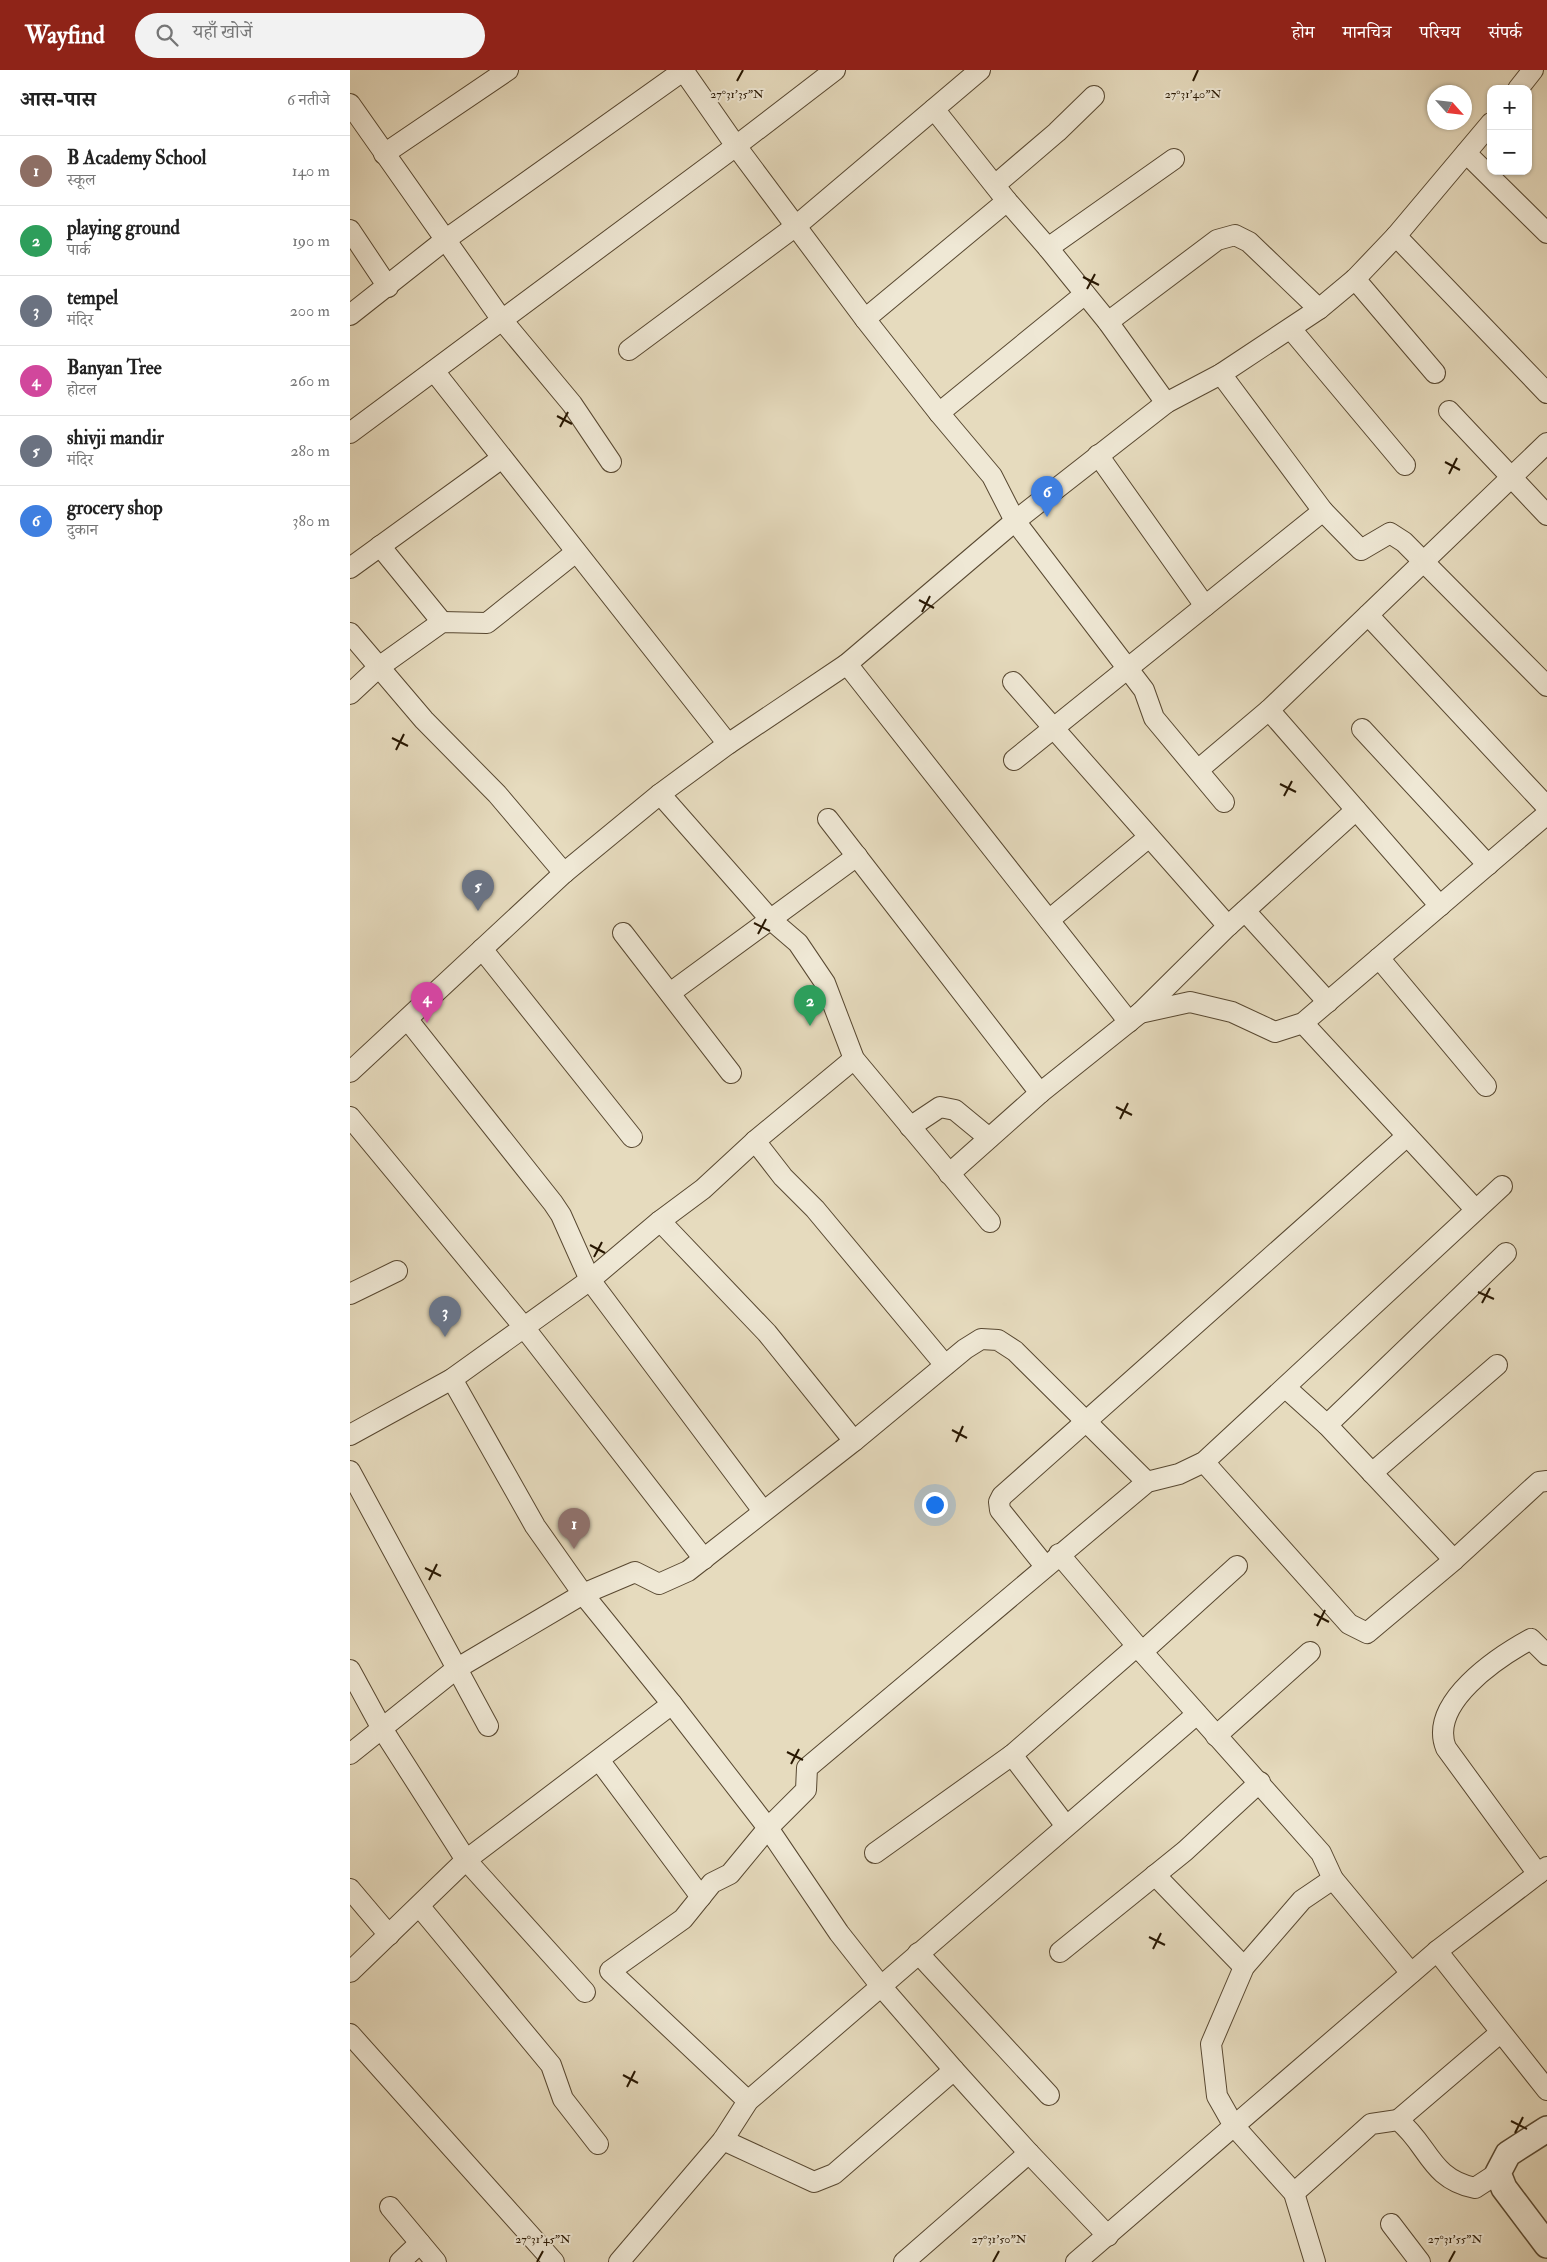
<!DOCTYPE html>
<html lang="hi">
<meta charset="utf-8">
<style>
:root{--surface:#fff;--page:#f2f2f2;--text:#222;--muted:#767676;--line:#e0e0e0;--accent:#8f2418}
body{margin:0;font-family:"IM FELL Double Pica","Noto Serif Devanagari",serif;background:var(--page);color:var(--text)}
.controls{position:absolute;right:15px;top:15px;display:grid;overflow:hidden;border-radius:10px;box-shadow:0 1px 4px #0004}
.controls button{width:45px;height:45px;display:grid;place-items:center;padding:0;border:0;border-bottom:1px solid var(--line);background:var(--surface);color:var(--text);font:25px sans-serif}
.compass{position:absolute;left:1077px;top:15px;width:45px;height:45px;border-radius:50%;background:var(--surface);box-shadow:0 1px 4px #0004;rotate:117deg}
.you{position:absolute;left:584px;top:1434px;width:18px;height:18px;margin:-12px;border:4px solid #fff;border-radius:50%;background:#1a73e8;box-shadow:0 0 0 8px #1a73e833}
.badge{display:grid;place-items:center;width:32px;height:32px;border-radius:50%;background:var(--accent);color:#fff;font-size:16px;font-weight:700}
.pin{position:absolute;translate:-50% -41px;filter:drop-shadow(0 1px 2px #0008)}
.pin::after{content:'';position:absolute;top:26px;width:18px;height:15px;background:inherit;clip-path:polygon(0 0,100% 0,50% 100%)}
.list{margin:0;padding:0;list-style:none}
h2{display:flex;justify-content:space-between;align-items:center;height:65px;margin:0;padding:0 20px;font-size:21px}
h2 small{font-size:16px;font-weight:400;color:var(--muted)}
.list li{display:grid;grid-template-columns:32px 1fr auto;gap:15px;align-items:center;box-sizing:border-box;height:70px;padding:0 20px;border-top:1px solid var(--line)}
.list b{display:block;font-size:19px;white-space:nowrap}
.list p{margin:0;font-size:16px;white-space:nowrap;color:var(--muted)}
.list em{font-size:16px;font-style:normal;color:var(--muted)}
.icon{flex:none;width:28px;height:28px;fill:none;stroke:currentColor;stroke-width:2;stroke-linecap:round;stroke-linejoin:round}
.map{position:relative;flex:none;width:1197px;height:2192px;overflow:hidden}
header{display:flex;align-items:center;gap:30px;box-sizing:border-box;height:70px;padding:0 25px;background:var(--accent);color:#fff}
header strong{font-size:24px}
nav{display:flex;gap:28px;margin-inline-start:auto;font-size:18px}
.search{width:350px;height:45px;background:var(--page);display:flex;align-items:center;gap:12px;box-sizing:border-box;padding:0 18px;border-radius:28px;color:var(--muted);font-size:19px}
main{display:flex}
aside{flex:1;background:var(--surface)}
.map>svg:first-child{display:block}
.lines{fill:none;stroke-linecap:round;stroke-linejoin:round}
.minor-casing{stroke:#584831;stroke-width:22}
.tertiary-casing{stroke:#584831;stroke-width:28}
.minor{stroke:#efe8d5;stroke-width:20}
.tertiary{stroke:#efe8d5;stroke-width:25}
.ticks{fill:none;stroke:#281702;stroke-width:2}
.ticks-label{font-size:12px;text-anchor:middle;fill:#281702;stroke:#efe8d5;stroke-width:4;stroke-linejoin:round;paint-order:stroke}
</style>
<header>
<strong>Wayfind</strong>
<div class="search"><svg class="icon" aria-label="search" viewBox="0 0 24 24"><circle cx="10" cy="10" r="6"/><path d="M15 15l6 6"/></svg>यहाँ खोजें</div>
<nav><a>होम</a><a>मानचित्र</a><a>परिचय</a><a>संपर्क</a></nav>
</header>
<main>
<aside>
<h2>आस-पास<small>6 नतीजे</small></h2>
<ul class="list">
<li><span class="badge" style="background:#8d6e63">1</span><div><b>B Academy School</b><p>स्कूल</p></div><em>140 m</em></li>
<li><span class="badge" style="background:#2e9e5b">2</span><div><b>playing ground</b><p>पार्क</p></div><em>190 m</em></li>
<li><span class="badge" style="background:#6b7280">3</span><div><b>tempel</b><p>मंदिर</p></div><em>200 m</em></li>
<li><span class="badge" style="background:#d1479c">4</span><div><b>Banyan Tree</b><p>होटल</p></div><em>260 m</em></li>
<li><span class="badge" style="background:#6b7280">5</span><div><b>shivji mandir</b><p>मंदिर</p></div><em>280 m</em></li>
<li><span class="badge" style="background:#3f7fe0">6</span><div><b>grocery shop</b><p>दुकान</p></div><em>380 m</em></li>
</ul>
</aside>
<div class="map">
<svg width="1197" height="2192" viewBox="0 0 1197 2192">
<rect width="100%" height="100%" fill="#e6dbbe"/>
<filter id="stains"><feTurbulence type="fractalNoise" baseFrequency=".004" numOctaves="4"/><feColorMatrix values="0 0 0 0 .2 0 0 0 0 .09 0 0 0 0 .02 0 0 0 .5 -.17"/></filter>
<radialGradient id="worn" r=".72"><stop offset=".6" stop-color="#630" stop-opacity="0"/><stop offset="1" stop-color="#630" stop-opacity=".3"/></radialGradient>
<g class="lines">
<defs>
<g id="minor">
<polyline points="333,0 386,76 515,249 589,343 642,406 665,451 794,620 804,648 874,732"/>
<polyline points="1168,19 1183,0"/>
<polyline points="0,34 152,250 222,334 261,392"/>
<polyline points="584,39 657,131 698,178 758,252 816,333"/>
<polyline points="1116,83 1197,163"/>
<polyline points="34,84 158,0"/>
<polyline points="645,115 707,62 744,26"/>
<polyline points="0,160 38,217"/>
<polyline points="1046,166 1197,323"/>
<polyline points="698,178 824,89"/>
<polyline points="1005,209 1085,303"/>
<polyline points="0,245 95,170 334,0"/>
<polyline points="515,249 657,131"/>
<polyline points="758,252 867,170 885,165 899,172 969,239"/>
<polyline points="941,259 1055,395"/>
<polyline points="279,280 446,156 630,0"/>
<polyline points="84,301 378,674"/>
<polyline points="871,304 973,441 1011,480 1040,463 1054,472 1197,616"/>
<polyline points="1099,341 1197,445"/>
<polyline points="589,343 735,224"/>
<polyline points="0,363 386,76 485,0"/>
<polyline points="748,385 855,536"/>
<polyline points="30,476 92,552"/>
<polyline points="0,498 152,388"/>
<polyline points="1018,545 1197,737"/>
<polyline points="0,563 74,650 147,724 214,803"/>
<polyline points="497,594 779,952"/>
<polyline points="663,612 878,856"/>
<polyline points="0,624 29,597 92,552 137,553 226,482"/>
<polyline points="919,640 1090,836"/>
<polyline points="1012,659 1138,795"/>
<polyline points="664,690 973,441"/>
<polyline points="848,700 919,640 1197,373"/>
<polyline points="310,724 420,849 448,873 475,913 504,989 640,1152"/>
<polyline points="478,749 690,1023"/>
<polyline points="895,841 978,932"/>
<polyline points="699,850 799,767"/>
<polyline points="273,863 381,1003"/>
<polyline points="132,879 282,1067"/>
<polyline points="1029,888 1136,1016"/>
<polyline points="320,923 507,786"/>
<polyline points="790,943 840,932 882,942 925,962 953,953 1197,744"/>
<polyline points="58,950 203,1133 211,1145 240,1210 413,1441"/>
<polyline points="953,953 1125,1139"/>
<polyline points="0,1002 214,803 310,724 378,674 497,594 665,451 816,333 871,304 969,239 1005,209 1046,166 1141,53"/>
<polyline points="0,1047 173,1256 354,1489"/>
<polyline points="560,1057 590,1037 605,1040 639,1068"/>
<polyline points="405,1071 433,1107 465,1139 595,1295"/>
<polyline points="599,1104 690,1023 790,943 878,856 1006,740"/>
<polyline points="310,1151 417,1263 504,1371"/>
<polyline points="0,1224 47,1201"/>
<polyline points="102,1309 185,1456 233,1524 322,1634 418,1758 489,1863 530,1915 604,2000 679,2083 758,2166"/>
<polyline points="936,1318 977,1355 1104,1490"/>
<polyline points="977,1355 1156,1183"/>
<polyline points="0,1365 102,1309 240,1210 310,1151 353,1119 405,1071 504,989"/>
<polyline points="854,1392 999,1554 1017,1563 1104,1490 1189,1412 1197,1411"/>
<polyline points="0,1401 138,1656"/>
<polyline points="1022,1403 1147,1295"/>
<polyline points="709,1484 787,1576 971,1783 983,1809 1061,1903"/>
<polyline points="695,1496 650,1440 649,1432 652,1426 1057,1066"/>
<polyline points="792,1582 887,1496"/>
<polyline points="0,1600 31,1657 116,1790 235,1922"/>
<polyline points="866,1666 960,1582"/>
<polyline points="0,1684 106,1599 233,1524 285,1502 309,1514 338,1501 504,1371 615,1279 631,1269 648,1270 665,1281 797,1412"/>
<polyline points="662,1685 716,1756"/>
<polyline points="249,1690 351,1827"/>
<polyline points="525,1783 662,1685 787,1576"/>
<path d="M1188,1804L1096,1678C1078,1633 1148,1587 1181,1569L1197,1585"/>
<polyline points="805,1805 894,1897"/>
<polyline points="0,1819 39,1865"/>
<polyline points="70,1837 201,1995 213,2029 248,2074"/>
<polyline points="1087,1881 1197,2020"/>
<polyline points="710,1882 835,1781 910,1712"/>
<polyline points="568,1883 699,2025"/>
<polyline points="0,1902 116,1790 322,1634"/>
<polyline points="0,1964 204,2192"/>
<polyline points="398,2031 260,1901 333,1849 362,1813 380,1804 418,1758 456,1720 457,1698 797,1412 829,1404 854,1392 1152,1116"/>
<polyline points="1048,2050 1150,1963"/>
<polyline points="373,2070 464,2112 484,2104 604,2000"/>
<path d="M944,2123L1021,2054L1048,2050C1079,2075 1080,2109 1125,2118L1148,2103"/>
<polyline points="40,2137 86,2192"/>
<polyline points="1041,2154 1070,2192"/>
<polyline points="50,2192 70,2173"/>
<polyline points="269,2192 373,2070 398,2031 847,1644"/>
<polyline points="554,2192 679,2083"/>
<polyline points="726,2192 1087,1881 1197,1797"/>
<polyline points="965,2192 944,2123 884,2056 867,2026 861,1974 894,1897 952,1830 983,1809"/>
</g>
<polyline id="tertiary" points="1197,2059 1158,2084 1148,2103 1154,2118 1197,2175"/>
</defs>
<use href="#minor" class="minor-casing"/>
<use href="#tertiary" class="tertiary-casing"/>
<use href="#minor" class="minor"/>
<use href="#tertiary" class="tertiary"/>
</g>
<path class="ticks" d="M387,11L393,0M843,11L848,0M733,207L749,215M737,219L745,204M207,346L222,354M210,357L218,342M1095,392L1110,400M1099,404L1107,388M569,530L584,538M572,542L580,526M42,668L58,676M46,680L54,664M930,714L946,722M934,726L942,711M404,853L420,861M408,864L416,849M766,1037L782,1045M770,1049L778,1033M240,1175L255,1183M244,1187L252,1172M1128,1222L1144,1229M1132,1233L1140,1218M602,1360L617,1368M606,1372L613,1356M75,1498L91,1506M79,1510L87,1494M964,1544L979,1552M967,1556L975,1540M437,1682L453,1690M441,1694L449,1679M799,1867L815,1875M803,1879L811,1863M273,2005L288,2013M277,2017L285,2001M1161,2051L1177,2059M1165,2063L1173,2047M187,2192L193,2181M643,2192L649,2181M1099,2192L1105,2181"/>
<g class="ticks-label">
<text x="387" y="28">27°31'35"N</text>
<text x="843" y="28">27°31'40"N</text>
<text x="193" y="2173">27°31'45"N</text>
<text x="649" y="2173">27°31'50"N</text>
<text x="1105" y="2173">27°31'55"N</text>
</g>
<rect width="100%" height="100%" filter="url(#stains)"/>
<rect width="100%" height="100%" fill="url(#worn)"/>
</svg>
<div class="controls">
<button>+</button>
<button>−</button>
</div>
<svg class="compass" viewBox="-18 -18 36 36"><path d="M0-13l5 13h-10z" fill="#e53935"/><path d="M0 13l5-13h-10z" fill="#767676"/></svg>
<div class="you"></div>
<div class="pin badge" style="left:224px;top:1479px;background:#8d6e63">1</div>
<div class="pin badge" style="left:460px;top:956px;background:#2e9e5b">2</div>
<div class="pin badge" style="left:95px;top:1267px;background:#6b7280">3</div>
<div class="pin badge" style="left:77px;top:953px;background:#d1479c">4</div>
<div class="pin badge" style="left:128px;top:841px;background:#6b7280">5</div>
<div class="pin badge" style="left:697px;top:447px;background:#3f7fe0">6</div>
</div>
</main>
